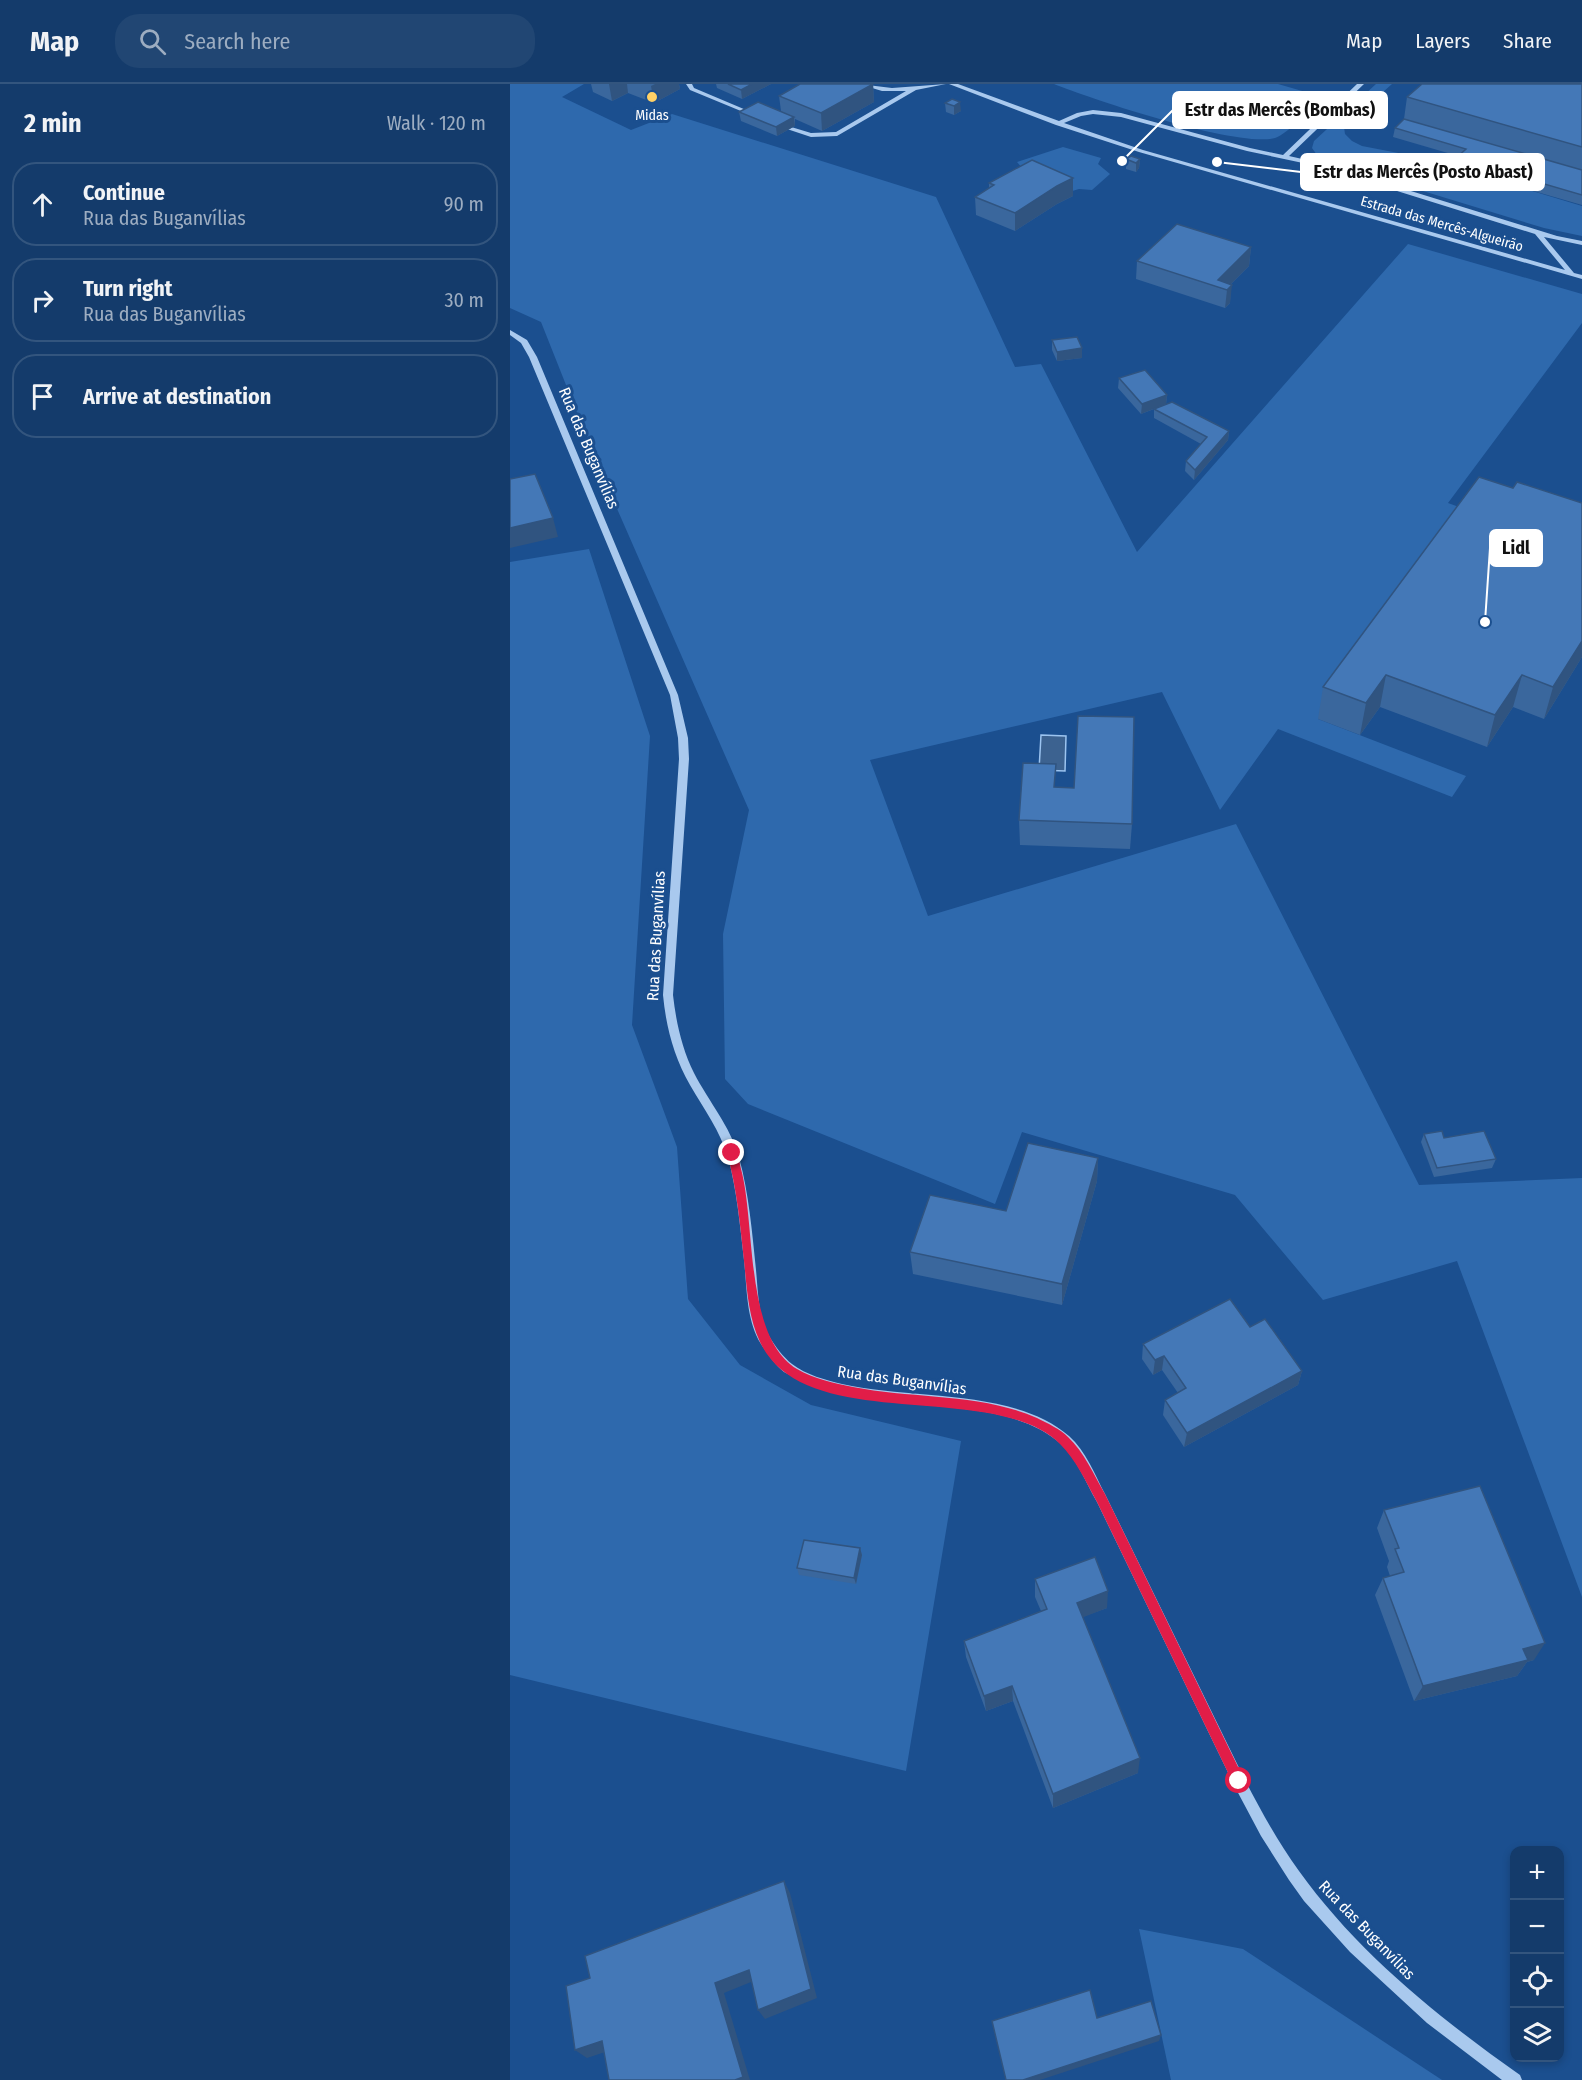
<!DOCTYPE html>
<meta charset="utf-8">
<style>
:root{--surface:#143b6b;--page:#214673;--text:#f1f3f6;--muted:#9dadc1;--line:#33557e}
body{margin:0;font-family:"Fira Sans Condensed",sans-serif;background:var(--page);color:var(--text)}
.controls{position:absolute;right:18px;bottom:18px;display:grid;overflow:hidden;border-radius:12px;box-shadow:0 3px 9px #0003}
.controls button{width:54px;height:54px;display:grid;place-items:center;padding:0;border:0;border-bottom:2px solid var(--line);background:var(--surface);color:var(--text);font:30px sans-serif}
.stop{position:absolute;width:18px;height:18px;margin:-14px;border:4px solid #e11d48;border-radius:50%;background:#fff}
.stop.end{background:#e11d48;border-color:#fff;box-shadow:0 2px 6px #0008}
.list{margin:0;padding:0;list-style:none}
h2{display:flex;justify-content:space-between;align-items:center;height:78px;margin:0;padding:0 24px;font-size:26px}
h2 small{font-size:20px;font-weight:400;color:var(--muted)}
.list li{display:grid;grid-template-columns:39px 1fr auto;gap:18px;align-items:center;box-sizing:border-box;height:84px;margin:0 12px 12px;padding:0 12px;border:2px solid var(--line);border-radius:24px}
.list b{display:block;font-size:22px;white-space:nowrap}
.list p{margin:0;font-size:20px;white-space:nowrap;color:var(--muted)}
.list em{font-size:20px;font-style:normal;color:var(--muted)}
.icon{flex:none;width:33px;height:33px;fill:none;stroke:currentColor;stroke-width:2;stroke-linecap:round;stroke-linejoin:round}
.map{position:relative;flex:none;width:1072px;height:1996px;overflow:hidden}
header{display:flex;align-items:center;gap:36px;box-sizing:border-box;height:84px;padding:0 30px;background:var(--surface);border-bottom:2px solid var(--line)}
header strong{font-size:28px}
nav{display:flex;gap:33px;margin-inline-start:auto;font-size:21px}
.search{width:420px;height:54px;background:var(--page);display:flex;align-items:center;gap:15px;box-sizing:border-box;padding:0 21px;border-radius:24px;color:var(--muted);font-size:22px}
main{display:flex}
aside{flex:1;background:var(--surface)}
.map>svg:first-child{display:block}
.green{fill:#2e69ad}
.water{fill:#3c6290;stroke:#9cc4f0;stroke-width:1.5}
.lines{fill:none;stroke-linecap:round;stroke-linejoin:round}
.minor{fill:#a9c9ee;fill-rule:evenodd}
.wall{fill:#3a679d}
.shaded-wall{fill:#305480}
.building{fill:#4478b7;stroke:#305480;stroke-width:1.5}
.route{fill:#e11d48}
.poi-dot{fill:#ffd166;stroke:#1b4f8f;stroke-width:2}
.labels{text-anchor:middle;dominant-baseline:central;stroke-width:6;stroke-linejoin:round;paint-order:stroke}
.far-poi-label{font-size:14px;fill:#fff;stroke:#1b4f8f}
.far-street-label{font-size:14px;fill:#fff;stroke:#1b4f8f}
.street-label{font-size:16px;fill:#fff;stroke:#1b4f8f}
.leader{fill:none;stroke:#fff;stroke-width:2}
.callout-dot{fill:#fff;stroke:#1b4f8f;stroke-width:2}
.callout{fill:#fff;stroke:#fff;stroke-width:2}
.callout-label{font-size:18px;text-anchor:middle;font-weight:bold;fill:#111}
</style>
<header>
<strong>Map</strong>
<div class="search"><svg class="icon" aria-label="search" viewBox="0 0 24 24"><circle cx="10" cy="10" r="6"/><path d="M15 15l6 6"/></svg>Search here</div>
<nav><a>Map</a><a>Layers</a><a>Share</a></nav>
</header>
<main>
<aside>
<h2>2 min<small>Walk · 120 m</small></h2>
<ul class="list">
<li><svg class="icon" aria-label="ahead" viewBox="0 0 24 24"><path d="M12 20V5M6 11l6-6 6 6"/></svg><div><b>Continue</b><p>Rua das Buganvílias</p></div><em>90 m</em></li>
<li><svg class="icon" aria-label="right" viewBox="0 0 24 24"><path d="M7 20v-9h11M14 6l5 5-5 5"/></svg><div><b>Turn right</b><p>Rua das Buganvílias</p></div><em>30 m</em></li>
<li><svg class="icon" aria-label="arrive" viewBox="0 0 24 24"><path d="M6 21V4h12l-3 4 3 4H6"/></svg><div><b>Arrive at destination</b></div></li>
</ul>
</aside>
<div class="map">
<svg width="1072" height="1996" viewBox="0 0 1072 1996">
<rect width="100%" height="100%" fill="#1b4f8f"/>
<g class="green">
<polygon points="0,0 74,0 52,13 121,46 162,30 426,113 505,283 531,280 627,468 898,160 1072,210 1072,239 938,419 960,427 808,635 956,692 942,713 768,645 710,726 652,608 360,676 418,832 726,740 909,1101 1072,1094 1072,1513 947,1177 813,1216 725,1111 512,1048 485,1120 238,1020 215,995 213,850 239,726 87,379 31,238 0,224"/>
<path d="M544,0H768L813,13C802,23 778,50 765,54C728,64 584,16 544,0Z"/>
<polygon points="866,0 882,0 834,43 835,50 842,57 852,62 909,73 1072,122 1072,152 1034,144 818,78 807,71 802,64 804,57"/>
<polygon points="553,63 591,74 588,80 600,90 582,106 569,105 559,108 518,91 507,78"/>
<polygon points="79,465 140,652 122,941 167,1063 178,1215 230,1281 301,1321 451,1357 396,1687 0,1591 0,478"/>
<polygon points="629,1845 733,1865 932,1996 661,1996"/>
</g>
<polygon class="water" points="531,651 556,652 555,687 529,686"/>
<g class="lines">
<g class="minor">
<polygon points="176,0 182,0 184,4 248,31 243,32 180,6"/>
<polygon points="349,0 382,4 436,0 406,6 327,52 301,53 265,41 268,39 301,49 326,48 396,7 372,7"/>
<path d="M439,0H448L549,37L567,29L583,26L611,29L740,64L773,71L847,0H854L779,72L810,79L1047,152L1072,157V161L1034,153L1064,189L1072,191V195L629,68L546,41ZM583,30L611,33L737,67L807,82L1025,150L1055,186L633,66L554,39L571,32Z"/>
<path d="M0,246L17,256L27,273L168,611L178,654L179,675L163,911C166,938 172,965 184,989C199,1018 220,1042 229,1073C239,1110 242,1148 246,1186C248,1206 248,1233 259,1252C264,1261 274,1274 282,1280C296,1291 316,1296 332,1300C401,1316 504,1304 559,1352C576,1367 585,1391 595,1410L735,1696C751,1727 768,1758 789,1787C847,1868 929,1934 1010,1991L1012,1996H992L917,1939L840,1868L794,1817L779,1796L751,1752L726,1705L587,1418C576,1399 567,1375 551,1360C490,1305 366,1335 291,1296C285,1293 279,1291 274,1288C266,1282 257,1269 251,1260C236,1236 237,1203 234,1176C230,1142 227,1107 218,1073C210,1047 194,1025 180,1001C164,973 156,943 153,911L169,675L168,654L160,611L19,273L11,259L0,251Z"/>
</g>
</g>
<g class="wall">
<polygon points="81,0 169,0 170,5 144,19 118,9 102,17 83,8"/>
<polygon points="206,0 261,0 232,15 207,4"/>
<polygon points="363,0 364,18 312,47 285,35 285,42 267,52 231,37 229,28 271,27 269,12"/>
<polygon points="1072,0 1072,121 944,84 946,74 948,72 883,53 885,44 894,35 897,13"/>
<polygon points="442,15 451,27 444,31 436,28 435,19"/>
<polygon points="616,75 630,75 629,84 626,88 616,85"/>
<polygon points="479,99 563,112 547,120 505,147 466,131 465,113 479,104"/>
<polygon points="741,163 739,182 721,200 720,219 715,224 626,195 627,177"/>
<polygon points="542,256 572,274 547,277 542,266"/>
<polygon points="609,294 657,311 656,320 719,347 718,356 684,396 675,387 676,377 691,360 644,334 644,325 631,330 608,304"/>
<polygon points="1003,404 1072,419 1072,573 1034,635 1003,623 977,663 870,623 850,651 808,635 813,603"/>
<polygon points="545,703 622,740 620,765 510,761 509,736"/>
<polygon points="914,1050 934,1054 986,1075 982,1084 924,1093 911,1058"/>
<polygon points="588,1074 587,1097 552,1221 403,1190 400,1168 496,1127"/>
<polygon points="740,1243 792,1287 788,1301 674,1363 653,1331 655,1316 668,1309 652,1286 643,1291 632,1275 633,1260"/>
<polygon points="874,1426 1024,1576 1017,1578 1007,1592 904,1617 865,1511 873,1494 880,1492 877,1483 879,1477 867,1444"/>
<polygon points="350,1464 352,1471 346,1500 289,1491 287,1484"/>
<polygon points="525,1495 597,1524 572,1533 628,1689 543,1724 503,1617 476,1627 456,1573 454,1557 531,1527 525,1513"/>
</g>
<g class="shaded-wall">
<polygon points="99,0 117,0 118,9 102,17"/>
<polygon points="145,0 169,0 170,5 144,19 141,2"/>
<polygon points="242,0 261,0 232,15 231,6"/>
<polygon points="363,0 364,18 312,47 311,29"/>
<polygon points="450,18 451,27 444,31 444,22"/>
<polygon points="284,33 285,42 267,52 266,43"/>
<polygon points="630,75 629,84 626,88 626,79"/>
<polygon points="563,94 563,112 547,120 505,147 505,129 547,102"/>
<polygon points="741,163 739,182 715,206 708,196"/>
<polygon points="722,201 720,219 715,224 717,206"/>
<polygon points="572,264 572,274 547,277 547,268"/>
<polygon points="657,311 656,320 631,330 632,320"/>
<polygon points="719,347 718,356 684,396 685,386"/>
<polygon points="43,434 48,453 0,464 0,444"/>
<polygon points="1072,557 1072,573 1034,635 1043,603"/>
<polygon points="876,591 870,623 850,651 856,619"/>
<polygon points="1012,591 1003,623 977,663 985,631"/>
<polygon points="588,1074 587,1097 552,1221 552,1200"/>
<polygon points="654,1272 652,1286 643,1291 645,1276"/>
<polygon points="792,1287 788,1301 674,1363 677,1349"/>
<polygon points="350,1464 352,1471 346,1500 344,1494"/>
<polygon points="598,1507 597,1524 566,1536 567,1519"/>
<polygon points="1035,1559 1024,1576 1017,1578 1007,1592 904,1617 913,1602 1013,1565"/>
<polygon points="502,1602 503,1617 476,1627 474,1612"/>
<polygon points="630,1674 628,1689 543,1724 543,1710"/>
<polygon points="274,1797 280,1809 307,1914 255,1935 248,1926"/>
<polygon points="239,1886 246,1896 214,1909 240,1996 225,1996 205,1899"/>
<polygon points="651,1951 649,1957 530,1996 513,1996"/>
<polygon points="92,1957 104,1965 77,1974 65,1966"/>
</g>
<g class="building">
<polygon points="218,0 242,0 231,6"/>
<polygon points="290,0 363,0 311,29 269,12"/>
<polygon points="912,0 1072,0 1072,63 897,13"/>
<polygon points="442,15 450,18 444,22 435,19"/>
<polygon points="248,18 284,33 266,43 229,28"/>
<polygon points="894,35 1072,86 1072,111 946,74 956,65 885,44"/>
<polygon points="621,72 630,75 626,79 616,75"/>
<polygon points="522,76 563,94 547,102 505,129 465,113 484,101 479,99"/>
<polygon points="667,140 741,163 708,196 722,201 717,206 627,177"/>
<polygon points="567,253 572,264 547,268 542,256"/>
<polygon points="635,286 657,311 632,320 609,294"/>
<polygon points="662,318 719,347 685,386 676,377 697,353 644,325"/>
<polygon points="25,390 43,434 0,444 0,395"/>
<polygon points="969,393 1003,404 1007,398 1072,419 1072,557 1043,603 1012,591 985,631 876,591 856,619 813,603"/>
<polygon points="568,632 624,633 622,740 509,736 513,679 546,680 544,703 564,704"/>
<polygon points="932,1047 934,1054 974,1047 986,1075 927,1084 914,1050"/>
<polygon points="518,1059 588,1074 552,1200 400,1168 420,1111 496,1127"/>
<polygon points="720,1215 740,1243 755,1235 792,1287 677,1349 655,1316 676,1304 654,1272 645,1276 633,1260"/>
<polygon points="970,1402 1035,1559 1013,1565 1018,1576 913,1602 873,1494 894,1488 885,1465 889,1464 874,1426"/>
<polygon points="294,1456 350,1464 344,1494 287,1484"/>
<polygon points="585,1473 598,1507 567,1519 630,1674 543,1710 502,1602 474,1612 454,1557 537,1525 525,1495"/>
<polygon points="274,1797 301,1905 248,1926 239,1886 205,1899 233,1993 225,1996 99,1996 92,1957 65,1966 56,1902 80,1894 75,1872"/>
<polygon points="580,1906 587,1934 641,1917 651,1951 513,1996 496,1996 482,1937"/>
</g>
<path class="route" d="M222,1065C229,1069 229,1077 231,1085C246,1140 234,1253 287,1285C304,1295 324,1299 343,1303C404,1315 470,1309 527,1334C537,1339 550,1345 558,1353C574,1368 584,1391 595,1410L733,1693L735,1697L733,1701L729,1703L724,1701L587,1418C576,1398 566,1376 550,1360C483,1294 295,1353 250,1258C238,1232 237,1205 234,1177C230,1141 227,1105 217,1069Z"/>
<circle class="poi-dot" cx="142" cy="13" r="6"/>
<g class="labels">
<g class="far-poi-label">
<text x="142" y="31">Midas</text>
</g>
<g class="far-street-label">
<text transform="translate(932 140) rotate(16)">Estrada das Mercês-Algueirão</text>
</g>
<g class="street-label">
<text transform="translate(79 364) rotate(67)">Rua das Buganvílias</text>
<text transform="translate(146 852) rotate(-87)">Rua das Buganvílias</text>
<text transform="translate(392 1296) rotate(8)">Rua das Buganvílias</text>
<text transform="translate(857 1846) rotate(46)">Rua das Buganvílias</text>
</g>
</g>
<path class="leader" d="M612 77L663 26M707 78L791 88M975 538L980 464"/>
<g class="callout-dot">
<circle cx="612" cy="77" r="6"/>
<circle cx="707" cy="78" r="6"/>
<circle cx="975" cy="538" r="6"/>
</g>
<g class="callout">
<rect x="663" y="8" width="214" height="36" rx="6"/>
<rect x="791" y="70" width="243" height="36" rx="6"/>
<rect x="980" y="446" width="52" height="36" rx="6"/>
</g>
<g class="callout-label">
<text x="770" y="32">Estr das Mercês (Bombas)</text>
<text x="913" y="94">Estr das Mercês (Posto Abast)</text>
<text x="1006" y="470">Lidl</text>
</g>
</svg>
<div class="controls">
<button>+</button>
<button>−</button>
<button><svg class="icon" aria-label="locate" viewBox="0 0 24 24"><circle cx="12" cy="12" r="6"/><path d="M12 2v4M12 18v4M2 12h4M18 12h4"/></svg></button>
<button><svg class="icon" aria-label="layers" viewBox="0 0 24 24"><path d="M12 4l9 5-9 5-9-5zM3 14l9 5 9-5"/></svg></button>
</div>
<div class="stop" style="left:729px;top:1697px"></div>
<div class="stop end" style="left:222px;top:1069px"></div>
</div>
</main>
